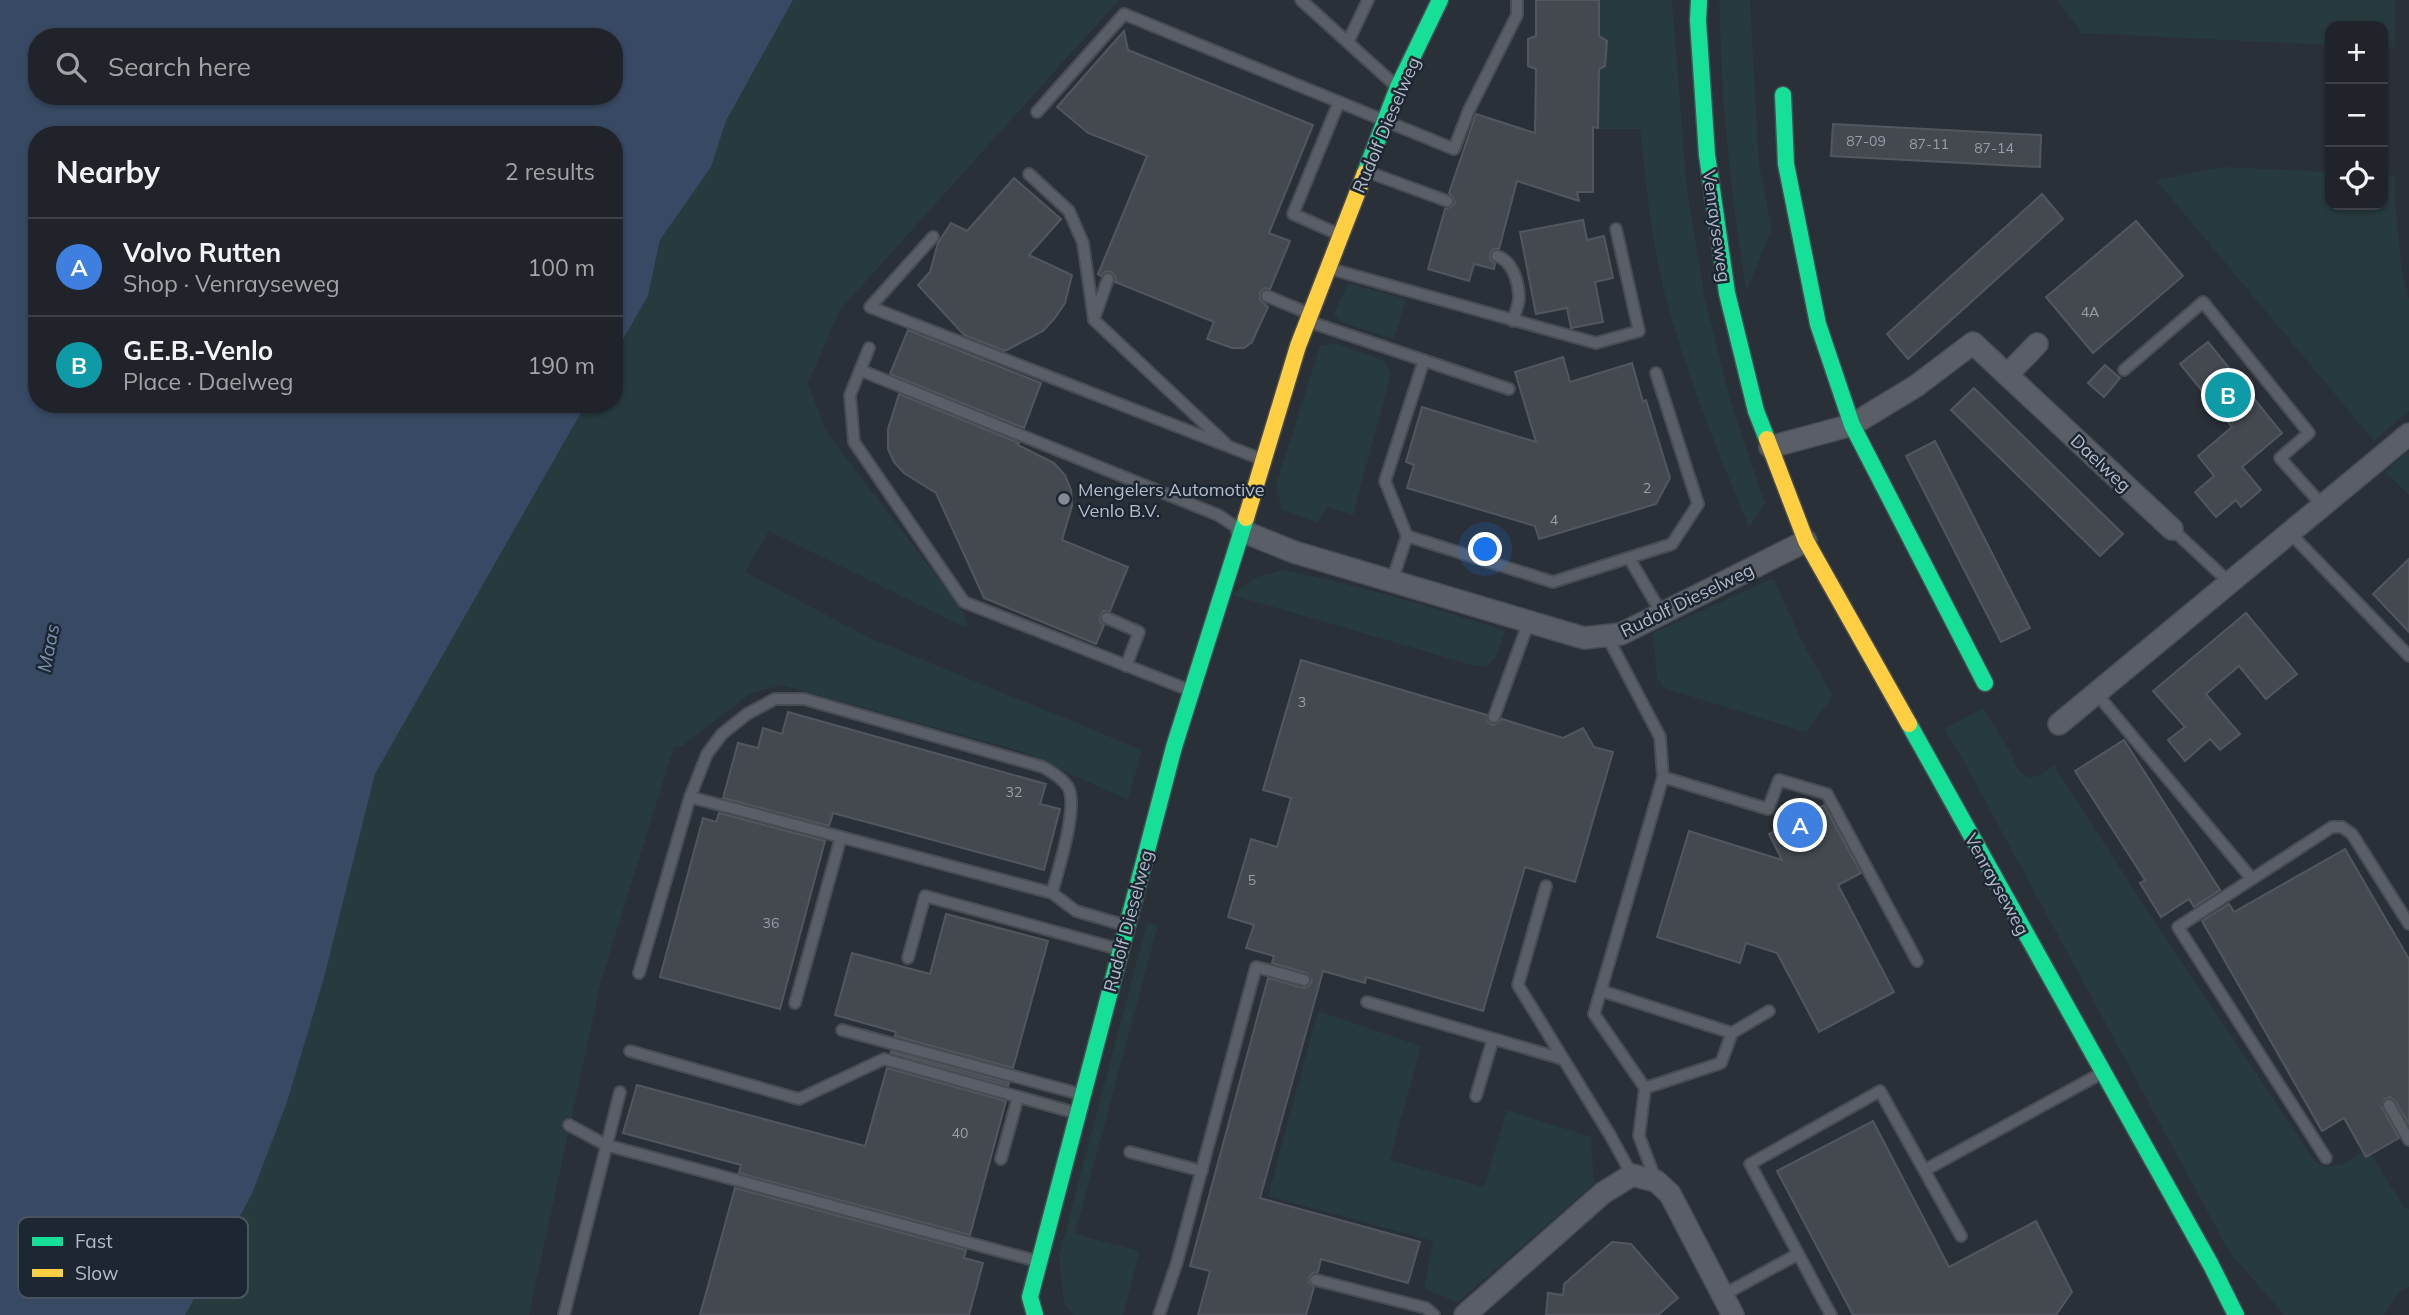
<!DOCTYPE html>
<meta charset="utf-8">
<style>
:root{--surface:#20242a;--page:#282c32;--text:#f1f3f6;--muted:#a2a4a8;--line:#3d4147;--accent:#2563eb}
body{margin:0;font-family:Mulish,sans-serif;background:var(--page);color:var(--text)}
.controls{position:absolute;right:21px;top:21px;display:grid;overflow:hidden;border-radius:14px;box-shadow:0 2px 5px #0004}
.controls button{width:63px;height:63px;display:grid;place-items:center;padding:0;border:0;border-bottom:2px solid var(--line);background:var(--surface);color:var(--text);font:35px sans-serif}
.you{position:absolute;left:1486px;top:550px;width:24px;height:24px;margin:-18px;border:5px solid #fff;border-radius:50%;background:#1a73e8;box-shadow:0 0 0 10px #1a73e833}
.badge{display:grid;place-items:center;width:46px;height:46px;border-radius:50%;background:var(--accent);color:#fff;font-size:23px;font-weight:700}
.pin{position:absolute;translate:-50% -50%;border:4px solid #fff;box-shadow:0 2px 7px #0006}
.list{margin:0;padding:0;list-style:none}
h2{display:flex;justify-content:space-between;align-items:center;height:91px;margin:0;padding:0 28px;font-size:30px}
h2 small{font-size:23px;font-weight:400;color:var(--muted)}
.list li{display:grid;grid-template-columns:46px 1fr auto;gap:21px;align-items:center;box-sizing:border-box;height:98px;padding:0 28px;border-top:2px solid var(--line)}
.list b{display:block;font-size:26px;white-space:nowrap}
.list p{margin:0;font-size:23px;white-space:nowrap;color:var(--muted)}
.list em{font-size:23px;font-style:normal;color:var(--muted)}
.icon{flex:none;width:38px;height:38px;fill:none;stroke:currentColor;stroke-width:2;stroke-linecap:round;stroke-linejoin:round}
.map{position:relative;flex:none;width:2409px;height:1315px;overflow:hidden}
.search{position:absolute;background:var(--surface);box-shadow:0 2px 5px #0004;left:28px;top:28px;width:595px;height:77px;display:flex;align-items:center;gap:18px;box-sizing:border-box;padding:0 24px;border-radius:28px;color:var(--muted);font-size:26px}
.panel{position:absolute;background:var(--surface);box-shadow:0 2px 5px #0004;left:28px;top:126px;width:595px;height:287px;border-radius:28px}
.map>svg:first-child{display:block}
.green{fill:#273a3e}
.water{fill:#384963;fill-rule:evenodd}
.building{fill:#444950;stroke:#52575f;stroke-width:2}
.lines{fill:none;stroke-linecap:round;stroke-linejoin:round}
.lane-casing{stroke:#484c53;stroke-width:14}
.street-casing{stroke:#484c53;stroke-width:24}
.fast-casing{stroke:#484c53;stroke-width:19}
.slow-casing{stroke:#484c53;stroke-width:19}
.lane{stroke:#5a5e66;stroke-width:10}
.street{stroke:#5a5e66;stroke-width:21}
.fast{stroke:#16e098;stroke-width:16}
.slow{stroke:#ffcf43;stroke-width:16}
.poi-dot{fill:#848b96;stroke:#1d2633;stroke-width:2.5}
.labels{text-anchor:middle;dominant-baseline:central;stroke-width:5;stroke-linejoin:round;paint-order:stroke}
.number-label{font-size:14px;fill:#989fab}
.street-label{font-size:18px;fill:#b4bcc9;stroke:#1d2633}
.poi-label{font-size:18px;fill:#b4bcc9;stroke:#1d2633;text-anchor:start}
.water-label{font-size:19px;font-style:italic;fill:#7c92b1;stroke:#1d2633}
.key{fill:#1d2633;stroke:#4a5360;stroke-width:2}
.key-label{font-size:19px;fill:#b4bcc9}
</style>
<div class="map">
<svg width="2409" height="1315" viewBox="0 0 2409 1315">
<rect width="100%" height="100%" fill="#2a3038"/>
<g class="green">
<polygon points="793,0 1119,0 840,310 808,383 826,431 961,608 968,625 966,628 769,531 745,572 870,638 1142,750 1128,800 1023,752 782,685 751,693 682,746 674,747 601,981 529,1315 185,1315 324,978 375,774 586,404 614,404 614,355 648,296 660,240 711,167 726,121"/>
<path d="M1599,0H1672L1687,190L1704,294L1729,397L1765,504L1749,527C1717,450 1685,372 1664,291C1651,239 1646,183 1640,129H1598Z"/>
<polygon points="1719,0 1750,0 1759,164 1772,230 1746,291 1732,192 1723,100"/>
<polygon points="2057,0 2395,0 2395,47 2383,47 2383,26 2330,26 2330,45 2082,33"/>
<polygon points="2222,167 2330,172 2330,205 2383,205 2383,175 2395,175 2395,203 2402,271 2409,300 2409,411 2374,441 2156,180"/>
<polygon points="1348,283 1406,299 1394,339 1341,322 1334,314"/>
<polygon points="1334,343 1385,361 1391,374 1353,515 1327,507 1318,523 1282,510 1276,485 1320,346"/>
<polygon points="2409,451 2409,495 2385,472"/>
<path d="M1284,570C1359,585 1433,607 1505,631L1497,656L1486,667L1472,665L1232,595L1257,577Z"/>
<polygon points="1769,580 1774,580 1804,645 1833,696 1806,732 1664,688 1657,678 1653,633"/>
<polygon points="1983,708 2010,751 2016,767 2028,778 2041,775 2054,765 2154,921 2315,1161 2325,1167 2344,1164 2368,1149 2404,1207 2409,1209 2409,1287 2400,1291 2384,1315 2284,1315 2230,1253 1957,749 1944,729"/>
<polygon points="1147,923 1158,925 1075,1234 1139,1251 1139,1254 1123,1315 1073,1315 1064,1304 1059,1256"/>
<polygon points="1318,1011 1421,1046 1390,1160 1484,1187 1507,1110 1591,1137 1594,1184 1458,1302 1424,1289 1433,1241 1268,1196"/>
</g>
<path class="water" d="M0,0H793L726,121L711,167L660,240L648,296L614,355V135H37V404H586L375,774L324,978L287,1102L252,1194L185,1315H0ZM37,37H614V96H37Z"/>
<g class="building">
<polygon points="1536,0 1599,0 1599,36 1607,41 1605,66 1599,69 1598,128 1593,127 1593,192 1577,192 1579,201 1517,181 1499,249 1493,249 1490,253 1490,260 1495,264 1494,269 1474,264 1469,281 1428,269 1445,209 1451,207 1455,203 1453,197 1449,193 1476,114 1535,133 1536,69 1528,66 1528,39 1536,36"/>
<polygon points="1124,31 1128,50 1313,125 1269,233 1290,241 1270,289 1265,288 1260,292 1260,300 1268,307 1252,342 1244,348 1232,348 1207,339 1214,322 1115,282 1116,277 1111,272 1106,271 1101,276 1098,274 1147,156 1088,133 1057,107"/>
<polygon points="1833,124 2041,135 2040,167 1831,156"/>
<polygon points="1014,178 1061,219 1029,255 1072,275 1065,303 1055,318 1043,331 1005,351 964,335 918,285 930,272 938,243 951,223 967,231"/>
<polygon points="2042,194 2063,219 1908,359 1887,334"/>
<polygon points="1583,220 1587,240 1604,236 1613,278 1595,282 1603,322 1571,328 1567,308 1536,314 1520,232"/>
<polygon points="2136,221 2183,276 2093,353 2046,297"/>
<polygon points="908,330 1041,383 1024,428 890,374"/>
<polygon points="2208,342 2282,433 2242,467 2261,490 2241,507 2236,500 2216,517 2195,492 2214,476 2198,456 2232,427 2180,364"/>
<polygon points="1563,357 1570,382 1632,363 1643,402 1646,400 1670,478 1656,504 1539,539 1535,526 1407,488 1414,465 1406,462 1422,407 1536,442 1515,372"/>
<polygon points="2105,365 2120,378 2104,397 2088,383"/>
<polygon points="1974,388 2123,534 2100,556 1951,410"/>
<polygon points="899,394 1019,443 1018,445 1054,463 1065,475 1071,490 1072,506 1062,540 1128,567 1110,611 1103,611 1100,616 1100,622 1104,625 1096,644 984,598 936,493 904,473 894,462 888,449 888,429"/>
<polygon points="1935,441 2030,628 2001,642 1906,456"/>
<polygon points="2409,559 2409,632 2373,594"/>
<polygon points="2246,613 2297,674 2266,699 2239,666 2206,694 2240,734 2220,750 2210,739 2185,761 2168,740 2185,727 2153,691"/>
<polygon points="1301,660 1487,715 1488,721 1492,725 1498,723 1502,719 1563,738 1583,728 1594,747 1613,752 1575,882 1525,867 1483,1011 1366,977 1365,983 1323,971 1260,1198 1420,1242 1408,1283 1321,1259 1318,1272 1313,1273 1309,1277 1309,1283 1314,1287 1306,1315 1198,1315 1210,1271 1190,1266 1268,978 1303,988 1309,986 1312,981 1307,973 1272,963 1274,956 1246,948 1254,925 1228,917 1251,839 1277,847 1291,798 1263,790"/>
<polygon points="788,712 1046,784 1040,804 1060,809 1044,870 833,813 829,826 723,798 738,743 758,748 763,728 782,734"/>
<polygon points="2124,740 2220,890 2194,907 2189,899 2161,917 2140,883 2145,880 2075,771"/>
<polygon points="1824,805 1861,873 1838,885 1894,992 1819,1032 1777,953 1746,943 1740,963 1657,937 1689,831 1782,860 1769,834"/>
<polygon points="719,813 825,841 780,1009 660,977 703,818 716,822"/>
<polygon points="2345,849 2409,959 2409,1124 2395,1101 2390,1097 2385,1099 2382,1108 2399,1138 2366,1157 2344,1118 2322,1131 2202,921 2229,904 2234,912"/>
<polygon points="946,914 1048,941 1013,1068 895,1036 896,1032 835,1015 852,953 930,974"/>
<polygon points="891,1051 1009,1083 1008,1086 891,1053"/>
<polygon points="887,1068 1006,1101 970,1235 739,1173 741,1165 623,1133 637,1085 865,1146"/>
<polygon points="1873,1121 1949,1267 2036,1221 2072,1292 2056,1315 1853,1315 1777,1171"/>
<polygon points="735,1188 966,1250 964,1258 983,1263 969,1315 700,1315"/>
<polygon points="1612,1242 1631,1244 1678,1298 1658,1315 1546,1315 1548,1293 1563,1295 1564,1284"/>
</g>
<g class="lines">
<defs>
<g id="lane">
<polyline points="1301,0 1396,86"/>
<polyline points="1348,42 1368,0"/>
<polyline points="1037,112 1124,14 1454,149 1469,110 1517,15 1517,0"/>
<polyline points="1368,172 1447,201"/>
<polyline points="1029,174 1069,211 1083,243 1094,320 1225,443"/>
<polyline points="1338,234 1293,214 1339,102"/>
<polyline points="933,237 870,307 1261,459"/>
<path d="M1497,256C1513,261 1519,283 1519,299C1518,306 1515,314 1513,321"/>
<polyline points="1331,269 1596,343 1639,331 1616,229"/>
<polyline points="1267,296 1310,314"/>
<polyline points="1095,316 1108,279"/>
<polyline points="1310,322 1509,389"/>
<polyline points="869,348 850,395 854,442 964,602 1189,690"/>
<polyline points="860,370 1218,515 1241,530"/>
<polyline points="2124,370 2203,302 2309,433 2280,458 2323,506"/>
<polyline points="2172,529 2230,583"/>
<polyline points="2290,533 2409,656"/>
<polyline points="1407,536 1553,582 1672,544 1698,504 1656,373"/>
<polyline points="1629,558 1662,614"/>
<polyline points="1392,581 1407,536 1385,481 1424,360"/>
<polyline points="1107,618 1139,632 1126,666"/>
<polyline points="1607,636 1660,737 1663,777"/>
<polyline points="2096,693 2252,879"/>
<polyline points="1494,717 1529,621"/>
<polyline points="690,797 1052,893 1076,911 1124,925"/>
<polyline points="1546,886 1518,985 1610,1135 1632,1175"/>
<polyline points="908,958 925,896 1118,949"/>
<path d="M639,973L690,797L707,754L722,734L747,714L775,699H804L1043,767C1052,772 1062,778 1068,787C1079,806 1058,870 1052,893"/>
<polyline points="1602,991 1732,1033"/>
<polyline points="1367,1002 1563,1059"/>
<polyline points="795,1003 841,837"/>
<polyline points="842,1030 1080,1094"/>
<polyline points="630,1051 799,1099 884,1059 1076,1113"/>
<polyline points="1645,1088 1721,1063 1732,1033 1769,1011"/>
<polyline points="1476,1096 1493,1039"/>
<polyline points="2389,1105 2409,1140"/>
<polyline points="569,1125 606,1145 1037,1261"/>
<polyline points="1130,1152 1202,1171"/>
<polyline points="2326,1158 2178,927 2332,827 2342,827 2352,834 2409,924"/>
<polyline points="1001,1159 1018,1097"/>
<polyline points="1925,1170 2100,1074"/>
<polyline points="1656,1181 1639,1136 1645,1088 1594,1014 1663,777 1768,809 1779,780 1827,794 1917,961"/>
<polyline points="1316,1280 1426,1308 1434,1315"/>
<polyline points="1723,1295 1798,1254"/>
<polyline points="564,1315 620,1092"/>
<polyline points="1159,1315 1177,1262 1256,967 1304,980"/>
<polyline points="1831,1315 1750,1164 1880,1091 1961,1236"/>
</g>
<g id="street">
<polyline points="2007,375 2037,344"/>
<polyline points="1770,447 1852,425 1916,386 1973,343 2172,529"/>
<polyline points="1242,531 1294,552 1584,638 1621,634 1806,541"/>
<polyline points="2059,724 2409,434"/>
<polyline points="1465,1315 1603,1193 1632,1175 1656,1181 1670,1194 1733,1315"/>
</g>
<g id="fast">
<polyline points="1699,0 1698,21 1707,155 1727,293 1756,411 1767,439"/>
<polyline points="1783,95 1786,164 1818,324 1852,425 1985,683"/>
<polyline points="1365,173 1398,87 1440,0"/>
<polyline points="1909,724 2211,1265 2236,1315"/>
<polyline points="1035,1315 1030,1297 1174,747 1246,518"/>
</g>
<g id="slow">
<polyline points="1767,439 1806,541 1909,724"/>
<polyline points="1246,518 1298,346 1365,173"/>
</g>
</defs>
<use href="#lane" class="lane-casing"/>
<use href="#street" class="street-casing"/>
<use href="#fast" class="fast-casing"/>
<use href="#slow" class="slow-casing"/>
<use href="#lane" class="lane"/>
<use href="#street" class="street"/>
<use href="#fast" class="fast"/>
<use href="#slow" class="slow"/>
</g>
<circle class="poi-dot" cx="1064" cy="499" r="7"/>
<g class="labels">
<g class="number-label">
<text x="1866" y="141">87-09</text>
<text x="1929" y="144">87-11</text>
<text x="1994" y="148">87-14</text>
<text x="2090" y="312">4A</text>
<text x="1647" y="488">2</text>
<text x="1554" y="520">4</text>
<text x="1302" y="702">3</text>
<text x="1014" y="792">32</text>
<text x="1252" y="880">5</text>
<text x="771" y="923">36</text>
<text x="960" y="1133">40</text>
</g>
<g class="street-label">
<text transform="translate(1386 125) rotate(-67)">Rudolf Dieselweg</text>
<text transform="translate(1717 226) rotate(82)">Venrayseweg</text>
<text transform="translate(2101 463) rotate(43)">Daelweg</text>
<text transform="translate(1687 600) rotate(-26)">Rudolf Dieselweg</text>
<text transform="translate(1997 884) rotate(61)">Venrayseweg</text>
<text transform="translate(1128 921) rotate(-75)">Rudolf Dieselweg</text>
</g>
<g class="poi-label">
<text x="1078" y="489">Mengelers Automotive<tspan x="1078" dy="21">Venlo B.V.</tspan></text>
</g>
<g class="water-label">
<text transform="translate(48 648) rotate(-79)">Maas</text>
</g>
</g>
<rect x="18" y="1217" width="230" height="81" rx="10" class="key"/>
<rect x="32" y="1237" width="31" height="9" fill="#16e098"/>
<rect x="32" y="1269" width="31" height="8" fill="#ffcf43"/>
<g class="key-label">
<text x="75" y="1248">Fast</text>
<text x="75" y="1280">Slow</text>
</g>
</svg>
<div class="controls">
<button>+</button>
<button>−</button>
<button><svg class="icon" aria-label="locate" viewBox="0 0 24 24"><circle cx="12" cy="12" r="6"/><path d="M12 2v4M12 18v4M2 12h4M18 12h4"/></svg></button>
</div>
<div class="you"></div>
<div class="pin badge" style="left:1800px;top:825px;background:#3f7fe0">A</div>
<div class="pin badge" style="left:2228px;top:395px;background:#0f9aa8">B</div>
<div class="search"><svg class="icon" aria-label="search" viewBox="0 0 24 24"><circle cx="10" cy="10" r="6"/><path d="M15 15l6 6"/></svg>Search here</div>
<section class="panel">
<h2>Nearby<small>2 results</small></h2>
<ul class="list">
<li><span class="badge" style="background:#3f7fe0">A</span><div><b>Volvo Rutten</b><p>Shop · Venrayseweg</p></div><em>100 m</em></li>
<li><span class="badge" style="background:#0f9aa8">B</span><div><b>G.E.B.-Venlo</b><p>Place · Daelweg</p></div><em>190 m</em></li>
</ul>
</section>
</div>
